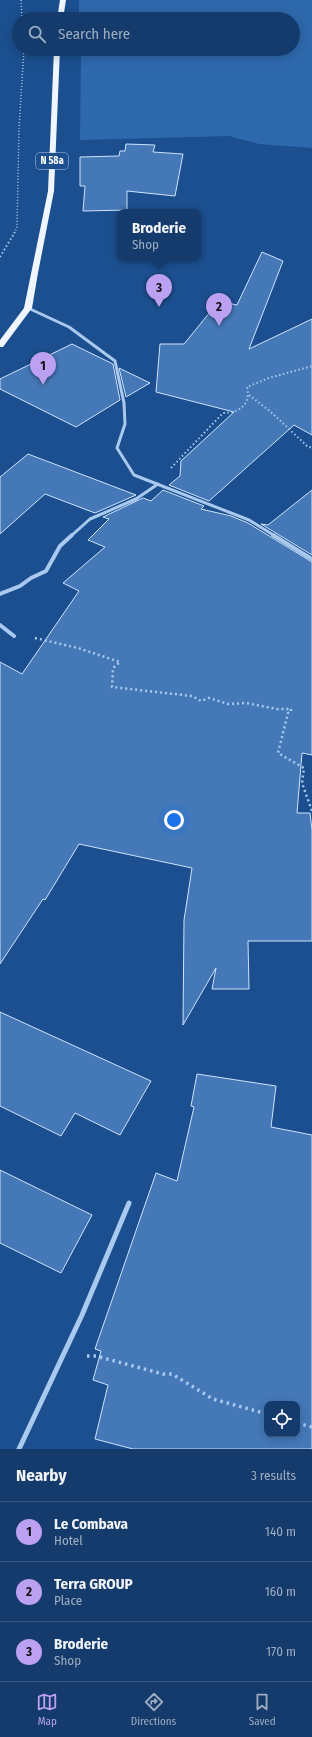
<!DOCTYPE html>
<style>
:root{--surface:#143b6b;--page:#214673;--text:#f1f3f6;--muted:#9dadc1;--line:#33557e;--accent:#bca0f2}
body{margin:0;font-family:"Fira Sans Condensed",sans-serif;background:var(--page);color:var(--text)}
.controls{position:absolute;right:12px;bottom:12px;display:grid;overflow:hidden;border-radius:8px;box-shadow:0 2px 10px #0003}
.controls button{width:36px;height:36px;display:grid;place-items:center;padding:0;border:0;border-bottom:1px solid var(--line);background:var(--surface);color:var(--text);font:20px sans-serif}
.you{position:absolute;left:174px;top:820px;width:14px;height:14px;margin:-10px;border:3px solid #fff;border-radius:50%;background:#1a73e8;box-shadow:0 0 0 6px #1a73e833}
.badge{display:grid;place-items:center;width:26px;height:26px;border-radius:50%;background:var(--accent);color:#111;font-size:13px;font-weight:700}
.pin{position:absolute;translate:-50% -33px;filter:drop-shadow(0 1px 2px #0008)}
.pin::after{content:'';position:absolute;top:21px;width:14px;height:12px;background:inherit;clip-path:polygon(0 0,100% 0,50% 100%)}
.popup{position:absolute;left:117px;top:209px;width:84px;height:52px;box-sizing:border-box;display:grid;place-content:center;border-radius:8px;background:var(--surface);filter:drop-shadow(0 1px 3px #0005);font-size:13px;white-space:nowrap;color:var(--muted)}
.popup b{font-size:15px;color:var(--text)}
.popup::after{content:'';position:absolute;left:50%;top:100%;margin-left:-8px;border:8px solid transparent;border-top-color:var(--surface)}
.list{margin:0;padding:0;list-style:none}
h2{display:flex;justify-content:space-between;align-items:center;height:52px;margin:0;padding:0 16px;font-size:17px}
h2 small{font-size:13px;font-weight:400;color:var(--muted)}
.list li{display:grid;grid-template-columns:26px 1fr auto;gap:12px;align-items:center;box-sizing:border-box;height:60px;padding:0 16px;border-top:1px solid var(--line)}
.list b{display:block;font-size:15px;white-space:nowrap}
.list p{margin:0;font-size:13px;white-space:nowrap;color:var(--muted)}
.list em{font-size:13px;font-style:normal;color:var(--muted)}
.icon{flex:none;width:22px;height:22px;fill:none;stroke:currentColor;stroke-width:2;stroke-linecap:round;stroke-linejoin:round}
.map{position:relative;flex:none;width:312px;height:1449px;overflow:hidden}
.search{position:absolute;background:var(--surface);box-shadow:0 2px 10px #0003;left:12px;right:12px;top:12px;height:44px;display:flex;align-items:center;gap:10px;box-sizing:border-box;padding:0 14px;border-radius:22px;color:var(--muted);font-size:15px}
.sheet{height:232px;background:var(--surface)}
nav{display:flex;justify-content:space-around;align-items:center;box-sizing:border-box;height:56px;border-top:1px solid var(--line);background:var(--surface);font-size:11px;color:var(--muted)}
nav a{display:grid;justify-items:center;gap:2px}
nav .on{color:var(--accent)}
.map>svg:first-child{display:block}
.green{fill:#2e69ad}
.building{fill:#4478b7;stroke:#cfe3fa;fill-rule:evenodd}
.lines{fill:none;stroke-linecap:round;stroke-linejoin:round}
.path-far3{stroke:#a9c9ee;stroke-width:1.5;stroke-dasharray:1 2;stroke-linecap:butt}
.path-far2{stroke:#a9c9ee;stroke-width:2;stroke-dasharray:1.5 2.5;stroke-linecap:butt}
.path-far1{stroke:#a9c9ee;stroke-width:2.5;stroke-dasharray:2 3;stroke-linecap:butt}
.path{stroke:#a9c9ee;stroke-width:3.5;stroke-dasharray:2.5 4;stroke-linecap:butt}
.minor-far2{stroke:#a9c9ee;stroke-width:3}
.minor-far1{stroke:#a9c9ee;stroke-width:4}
.minor{stroke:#a9c9ee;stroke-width:5}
.primary{fill:#f0f6ff;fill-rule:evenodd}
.labels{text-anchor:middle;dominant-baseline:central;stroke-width:3;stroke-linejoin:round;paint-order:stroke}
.shield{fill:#1b4f8f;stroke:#bbcadd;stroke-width:1}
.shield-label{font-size:10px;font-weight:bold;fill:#fff}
</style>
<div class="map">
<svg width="312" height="1449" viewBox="0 0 312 1449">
<rect width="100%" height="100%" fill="#1b4f8f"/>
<polygon class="green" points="79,0 312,0 312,148 259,144 229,136 80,140 81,49 293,49 293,19 79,19"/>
<g class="building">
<polygon points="126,144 155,145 153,152 183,154 175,196 127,191 127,210 83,211 85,186 80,186 80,157 119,156 120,151 125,151"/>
<polygon points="262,252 283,261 249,349 312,319 312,435 294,425 209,501 169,485 180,476 181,461 234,412 156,392 160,344 184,344 219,301 237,305"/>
<polygon points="72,344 113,364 120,400 76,427 0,389 0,379"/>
<polygon points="119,368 150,383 126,397"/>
<polygon points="28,454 136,495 95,513 45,494 0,534 0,477"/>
<polygon points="163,490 204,506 201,509 231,516 248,523 312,562 312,755 302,753 297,813 310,813 312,830 312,941 248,941 249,989 212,989 216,968 183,1025 184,920 192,868 79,844 45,900 43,899 0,964 0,662 22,674 79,591 63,583 105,547 88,540 109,519 103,517 143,498 151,501"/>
<polygon points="312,490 312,555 261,524 268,525"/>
<polygon points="0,1012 151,1081 120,1135 75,1113 61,1136 0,1106"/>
<path d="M197,1074L276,1086L271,1127L312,1135V1449H133L95,1439L108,1385L93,1380L101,1351L95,1349L156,1173L177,1181L194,1107L191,1106ZM267,1404H297V1434H267Z"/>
<polygon points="0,1170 92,1215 61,1273 0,1243"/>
</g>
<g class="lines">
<g class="path-far3">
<polyline points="21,0 22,19"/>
<polyline points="14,233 17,228 19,128 24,49"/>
</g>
<g class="path-far2">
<polyline points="0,257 15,232"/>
<polyline points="249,395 271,412 307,446 312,448"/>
<path d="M171,468L223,413C239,413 251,405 247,387L269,378L312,366"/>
</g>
<g class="path-far1">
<polyline points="35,638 78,648 120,662 113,668 112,687 192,696 201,701 209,698 228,704 246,703 277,709 291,709"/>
<polyline points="291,709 291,712 288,713 278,753 304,768 302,783 312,811"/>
</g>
<g class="path">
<polyline points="87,1356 96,1356 163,1374 172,1374 213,1399 267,1414"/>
<polyline points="297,1423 312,1427"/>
</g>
<g class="minor-far2">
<polyline points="28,308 69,327 115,361 124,403 125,424 117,448 134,475 249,520 275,536"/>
<polyline points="71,536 90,519 136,499 158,484"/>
</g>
<g class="minor-far1">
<polyline points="273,535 312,559"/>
<polyline points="0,594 20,586 31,578 46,571 60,546 72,535"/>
<polyline points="0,625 14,636"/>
</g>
<polyline class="minor" points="19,1449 82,1315 129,1203"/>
<g class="primary">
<polygon points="60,0 66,0 63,19 57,19"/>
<polygon points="54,49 60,49 54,191 38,273 32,308 3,347 0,347 0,340 24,308 48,191"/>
</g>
</g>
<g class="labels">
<rect class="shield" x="36" y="153" width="32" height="16" rx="3"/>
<g class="shield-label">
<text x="52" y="161">N 58a</text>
</g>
</g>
</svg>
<div class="controls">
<button><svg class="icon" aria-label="locate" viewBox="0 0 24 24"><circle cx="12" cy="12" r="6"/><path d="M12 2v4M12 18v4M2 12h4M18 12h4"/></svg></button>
</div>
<div class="you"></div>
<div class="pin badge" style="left:43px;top:385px">1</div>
<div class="pin badge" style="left:219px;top:326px">2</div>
<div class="pin badge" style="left:159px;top:307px">3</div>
<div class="popup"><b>Broderie</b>Shop</div>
<div class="search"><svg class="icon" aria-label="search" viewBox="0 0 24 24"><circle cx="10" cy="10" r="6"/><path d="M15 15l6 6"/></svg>Search here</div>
</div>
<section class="sheet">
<h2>Nearby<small>3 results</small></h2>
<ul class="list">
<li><span class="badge">1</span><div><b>Le Combava</b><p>Hotel</p></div><em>140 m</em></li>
<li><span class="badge">2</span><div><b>Terra GROUP</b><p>Place</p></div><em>160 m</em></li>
<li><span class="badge">3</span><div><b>Broderie</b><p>Shop</p></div><em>170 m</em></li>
</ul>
</section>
<nav>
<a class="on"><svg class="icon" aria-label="map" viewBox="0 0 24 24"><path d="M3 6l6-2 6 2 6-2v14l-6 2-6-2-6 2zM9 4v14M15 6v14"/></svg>Map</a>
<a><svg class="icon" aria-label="directions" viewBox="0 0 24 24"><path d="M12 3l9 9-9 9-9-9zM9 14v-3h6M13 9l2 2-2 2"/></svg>Directions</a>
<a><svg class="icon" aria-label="saved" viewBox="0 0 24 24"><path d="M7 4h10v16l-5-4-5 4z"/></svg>Saved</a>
</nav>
